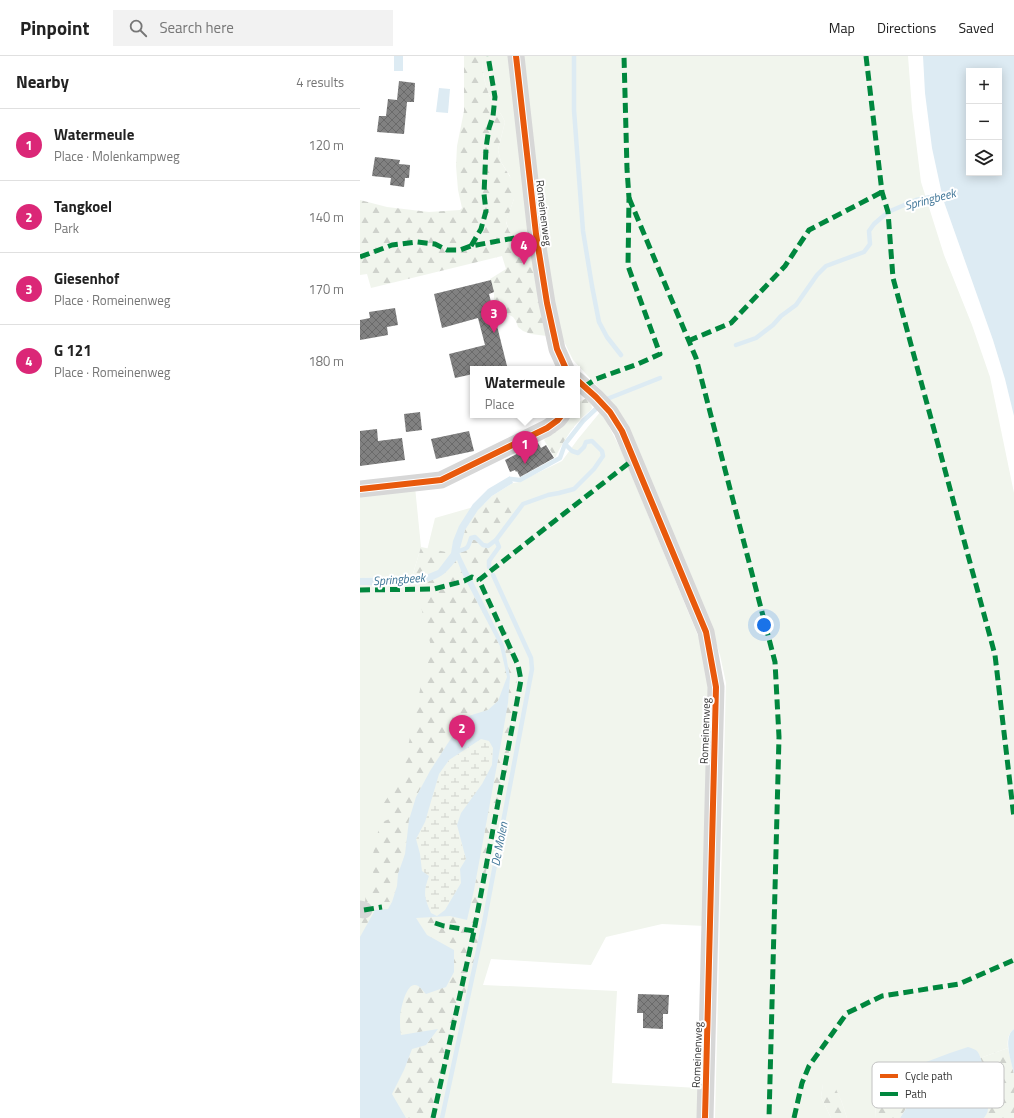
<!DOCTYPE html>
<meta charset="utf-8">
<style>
:root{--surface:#fff;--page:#f2f2f2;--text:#222;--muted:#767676;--line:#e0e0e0;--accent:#db2777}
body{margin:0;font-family:"Titillium Web",sans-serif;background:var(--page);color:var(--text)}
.controls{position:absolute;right:12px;top:12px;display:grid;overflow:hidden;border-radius:0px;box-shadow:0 2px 10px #0003}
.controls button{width:36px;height:36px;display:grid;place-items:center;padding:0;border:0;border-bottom:1px solid var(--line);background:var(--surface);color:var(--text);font:20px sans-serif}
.you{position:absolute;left:404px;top:569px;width:14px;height:14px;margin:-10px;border:3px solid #fff;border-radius:50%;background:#1a73e8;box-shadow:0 0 0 6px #1a73e833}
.badge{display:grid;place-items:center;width:26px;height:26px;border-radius:50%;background:var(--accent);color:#fff;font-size:13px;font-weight:700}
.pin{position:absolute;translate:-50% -33px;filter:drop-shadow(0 1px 2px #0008)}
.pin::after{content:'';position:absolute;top:21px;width:14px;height:12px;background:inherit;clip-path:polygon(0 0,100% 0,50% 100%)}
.popup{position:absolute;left:110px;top:310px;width:110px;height:52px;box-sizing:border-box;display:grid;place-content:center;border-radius:0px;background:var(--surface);filter:drop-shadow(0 1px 3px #0005);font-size:13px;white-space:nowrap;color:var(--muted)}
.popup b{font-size:15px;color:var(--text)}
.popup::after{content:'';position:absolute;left:50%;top:100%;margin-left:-8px;border:8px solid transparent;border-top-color:var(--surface)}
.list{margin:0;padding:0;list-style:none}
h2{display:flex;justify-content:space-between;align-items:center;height:52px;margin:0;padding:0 16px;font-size:17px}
h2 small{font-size:13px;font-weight:400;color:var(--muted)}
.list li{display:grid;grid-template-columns:26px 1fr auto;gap:12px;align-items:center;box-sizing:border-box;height:72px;padding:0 16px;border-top:1px solid var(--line)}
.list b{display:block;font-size:15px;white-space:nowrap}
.list p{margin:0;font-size:13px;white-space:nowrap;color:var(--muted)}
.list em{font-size:13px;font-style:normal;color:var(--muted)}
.icon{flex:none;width:22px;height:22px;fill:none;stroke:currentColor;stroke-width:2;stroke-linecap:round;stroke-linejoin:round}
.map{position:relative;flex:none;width:654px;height:1062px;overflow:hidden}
header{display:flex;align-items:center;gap:24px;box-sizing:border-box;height:56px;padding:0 20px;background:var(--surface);border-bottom:1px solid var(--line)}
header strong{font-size:19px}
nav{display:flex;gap:22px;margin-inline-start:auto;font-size:14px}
.search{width:280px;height:36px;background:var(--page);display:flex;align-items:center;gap:10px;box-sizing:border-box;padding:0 14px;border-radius:0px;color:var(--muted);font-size:15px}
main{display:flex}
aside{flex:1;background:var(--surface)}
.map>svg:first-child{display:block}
.green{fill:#f1f5ed}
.forest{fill:url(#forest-firs)}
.wetland{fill:url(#wetland-marsh)}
.water{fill:#ddebf3;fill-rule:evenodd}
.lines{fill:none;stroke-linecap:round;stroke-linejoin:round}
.stream{stroke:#ddebf3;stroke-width:4.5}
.building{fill:url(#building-cross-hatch)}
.street{stroke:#d7d7d7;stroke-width:17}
.quiet{stroke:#00873e;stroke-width:5;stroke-dasharray:10 5;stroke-linecap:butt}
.cycleway-casing{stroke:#fff;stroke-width:8}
.cycleway{stroke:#e8590c;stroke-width:6}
.labels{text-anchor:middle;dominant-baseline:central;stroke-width:4;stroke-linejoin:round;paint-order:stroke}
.street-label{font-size:11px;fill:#333;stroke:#fff}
.water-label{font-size:12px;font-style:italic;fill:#3f7597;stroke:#fff}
.key{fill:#fff;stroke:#c2c2c2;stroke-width:1}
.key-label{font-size:11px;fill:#333}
</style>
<header>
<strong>Pinpoint</strong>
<div class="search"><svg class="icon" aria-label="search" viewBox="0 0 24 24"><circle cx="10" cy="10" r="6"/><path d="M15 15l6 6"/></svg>Search here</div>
<nav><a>Map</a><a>Directions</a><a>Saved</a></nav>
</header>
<main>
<aside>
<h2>Nearby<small>4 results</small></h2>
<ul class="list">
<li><span class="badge">1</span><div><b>Watermeule</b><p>Place · Molenkampweg</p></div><em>120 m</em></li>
<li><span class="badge">2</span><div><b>Tangkoel</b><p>Park</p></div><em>140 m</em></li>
<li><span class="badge">3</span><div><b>Giesenhof</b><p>Place · Romeinenweg</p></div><em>170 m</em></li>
<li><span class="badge">4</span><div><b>G 121</b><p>Place · Romeinenweg</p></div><em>180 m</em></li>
</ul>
</aside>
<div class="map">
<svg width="654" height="1062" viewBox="0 0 654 1062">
<defs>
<pattern id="forest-firs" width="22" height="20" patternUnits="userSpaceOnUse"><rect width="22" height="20" fill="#f1f5ed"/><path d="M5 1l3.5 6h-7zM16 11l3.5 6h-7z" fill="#cfd2cc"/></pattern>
<pattern id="wetland-marsh" width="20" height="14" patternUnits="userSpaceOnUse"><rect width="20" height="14" fill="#f1f5ed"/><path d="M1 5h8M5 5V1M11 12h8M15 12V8" fill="none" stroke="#cfd2cc"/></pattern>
<pattern id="building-cross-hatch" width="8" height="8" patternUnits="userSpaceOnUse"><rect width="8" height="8" fill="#818181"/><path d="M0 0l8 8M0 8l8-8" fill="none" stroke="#6a6a6a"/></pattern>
</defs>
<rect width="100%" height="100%" fill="#fff"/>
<g class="green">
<path d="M122,0H152L172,184L155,182L149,175L146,165L154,143L150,120L141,106L138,94L145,66C142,58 137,53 133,47C125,32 122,16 122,0Z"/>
<path d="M162,0H548L552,53L561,126L584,199L612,269L630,321L654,437V973C648,977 647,986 648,992L620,1002L616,995L558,1013L552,1027L536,1023L516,1049L515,1062H487L481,1044L472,1027L463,1028L461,1041L471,1062H355L366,627L360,599L348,562L267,367L251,345L213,304L199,275L192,244Z"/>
<polygon points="241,355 262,396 341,587 349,620 345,870 302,868 246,881 231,909 131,903 123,929 257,935 252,1027 338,1032 337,1062 0,1062 0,529 51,528 59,527 75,462 145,442 145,440 132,440 153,427 159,426 202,405 218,383"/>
<polygon points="55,431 61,491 52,521 0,522 0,439"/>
</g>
<g class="forest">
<path d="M104,0H122C122,16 125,32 133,47C137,53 142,58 145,66L138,94L141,106L155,129L154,143L146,166L149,175L155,182L172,184L187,280L171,278L163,275L158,271L156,265L153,261L137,252L134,246V238L130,223L146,213L142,200L11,232L7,218L0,219V144L27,151L69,156L100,154L102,152L98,134L96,110L97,90L104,55Z"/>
<path d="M229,341L232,352C229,357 225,358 221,363C210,374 202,388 195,402L184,384L203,368L209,359H217C217,346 218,346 229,341Z"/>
<polygon points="132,440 145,440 154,453 133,487 128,502 122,512 116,513 104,508 99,496 105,474 118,454"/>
<path d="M61,491L91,497C77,516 76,518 52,521Z"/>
<polygon points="97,503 102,517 140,590 147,621 138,645 128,654 105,661 88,687 70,715 56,741 49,764 45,798 38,818 37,830 32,846 5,846 6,835 19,827 10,811 20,767 34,761 24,747 42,719 61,629 72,594 60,547 67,537 67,526 80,521"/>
<path d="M136,571L147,576L156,597L157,622L146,723L115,866L120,885L71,1062H46L32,1038L44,1014L52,992L66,989L78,973L41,979C40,974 40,968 40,963C40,954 45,926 58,929L94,894L67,879L55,862L90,860L107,864L114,834L141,687L150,621L144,589Z"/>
<polygon points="0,859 10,862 0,881"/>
<path d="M648,992L654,1018V1062H624C625,1059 627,1056 628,1053C631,1041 625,1014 620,1002Z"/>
<polygon points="536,1023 552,1027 549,1033 547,1051 540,1062 515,1062 516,1049 521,1034"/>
<polygon points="463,1027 473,1027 481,1044 487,1062 471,1062 461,1041"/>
</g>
<path class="wetland" d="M121,683L129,685C141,708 119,733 106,751C102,756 97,764 97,770C97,778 104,794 106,803L100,813L101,827L85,854L78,860L71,857C64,841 63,836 69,820L62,815L60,798L56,783L65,766L79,718L89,704Z"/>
<g class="water">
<rect x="34" y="0" width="9" height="15"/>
<path d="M563,0H654V360L645,323L633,284L583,143L572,92L565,37ZM609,15H639V117H609Z"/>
<polygon points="79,32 90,33 88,57 76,56"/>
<path d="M150,420L153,427L132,440L118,454L105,474L99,496L101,501L144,589L150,621L148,647L141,687L114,834L107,864L90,860L56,862L67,879L94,894V916L86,931L66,938C63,935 59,928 54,929C45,930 40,956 40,963C40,968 40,974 41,979L78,973L66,989L52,993L44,1014L32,1038L46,1062H0V881L15,854L28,853L32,846L37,830L38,818L45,798L49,764L56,741L70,715L88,687L105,661L128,654L138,645L147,621L140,590L102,517L97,504C92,509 86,518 79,521C60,532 22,529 0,529V522L52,521L66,519L78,514L91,497L93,485L99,470L113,448L128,433ZM121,683L129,685L133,692L132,709L122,728L101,757L97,769L106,803L100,813L101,827L85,854L77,860L71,857C64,841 63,836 69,820L62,815L60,798L56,783L65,766L79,718L89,704Z"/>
<path d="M654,973V1018C652,1007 642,981 654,973Z"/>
<path d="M608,991C611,992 615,993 617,995C624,1003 630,1043 628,1053C628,1056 626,1059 624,1062H540L547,1051L549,1033L558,1013L566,1006L590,997Z"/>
</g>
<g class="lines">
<g class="stream">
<polyline points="214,0 214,54 223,175 232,230 239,266 247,281 261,299"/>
<polyline points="376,289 396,282 413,269 421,260 436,249 457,219 466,210 504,196 510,188 509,175 514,168 528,156 556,144 586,138"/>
<polyline points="245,346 247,343 300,322"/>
<polyline points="148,426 151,423 160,424 200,402 205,388 223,365 239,350"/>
<path d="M95,496C106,492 107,496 111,482L115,481L123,489L128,490L136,484L163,448L188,439L199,437L214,433L234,413L243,400L242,395L232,385L226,386L224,391L218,397L212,395L205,388"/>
<polyline points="129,511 129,505 139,491 136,484"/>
<polyline points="82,1062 124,867 172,613 171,602 133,519"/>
</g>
</g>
<g class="building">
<polygon points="39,25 55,27 54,46 47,46 44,78 17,76 19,60 26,60 28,43 37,44"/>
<polygon points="15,101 40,104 39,108 50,109 49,122 45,122 44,131 30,129 31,122 12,120"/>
<polygon points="131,224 134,236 129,238 147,310 133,313 113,313 113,318 95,322 89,298 125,289 118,262 82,272 74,238"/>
<polygon points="35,252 38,269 27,271 28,279 0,284 0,264 10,262 9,256"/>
<polygon points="60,356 62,374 46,376 44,358"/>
<polygon points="17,373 18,385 42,382 45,404 0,410 0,375"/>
<polygon points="109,375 114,395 76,403 71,383"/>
<polygon points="178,387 181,392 186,389 194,402 160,421 157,415 156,416 155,414 150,416 145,404"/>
<polygon points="278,938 309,939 308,958 303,958 303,973 283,972 283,957 277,957"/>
</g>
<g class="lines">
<g class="street">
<polyline points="156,0 176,178 187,247 197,293 206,313"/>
<polyline points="217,324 236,341 250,356 262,375 346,576 356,631 345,1062"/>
<polyline points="0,433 81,424 187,372 198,364 202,359"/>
<polyline points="0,853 4,854"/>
</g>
<g class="quiet">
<polyline points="506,0 522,136 528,156 533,222 635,599 654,762"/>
<polyline points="269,142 336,302 415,606 419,681 409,1062"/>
<polyline points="111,190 121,173 126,155 124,138 126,92 129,72 133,60 135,41 128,0"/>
<polyline points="0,201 32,189 57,186 75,188 87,194 100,194 111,190 176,178"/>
<polyline points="328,285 371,267 425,210 449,174 522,136"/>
<polyline points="224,331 236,323 278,308 300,298 268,210 269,142 267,113 264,0"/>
<polyline points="0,534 74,533 104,525 112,521 119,524"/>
<polyline points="4,854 22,851"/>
<polyline points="75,867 84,870 114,875"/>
<polyline points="73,1062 114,875 161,624 158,609 119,524 274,403"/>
<polyline points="434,1062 442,1027 449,1010 487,957 522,940 599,928 654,904"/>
</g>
<defs>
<g id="cycleway">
<polyline points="156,0 176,178 187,247 197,293 206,313"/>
<polyline points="217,324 236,341 250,356 262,375 346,576 356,631 345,1062"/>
<polyline points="0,433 81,424 187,372 198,364 202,359"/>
</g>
</defs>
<use href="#cycleway" class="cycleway-casing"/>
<use href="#cycleway" class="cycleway"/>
</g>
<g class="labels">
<g class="street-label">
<text transform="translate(184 157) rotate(83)">Romeinenweg</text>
<text transform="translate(345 675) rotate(-88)">Romeinenweg</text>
<text transform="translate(337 999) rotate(-88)">Romeinenweg</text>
</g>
<g class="water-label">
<text transform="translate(570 143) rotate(-15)">Springbeek</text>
<text transform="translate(39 523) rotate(-4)">Springbeek</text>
<text transform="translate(139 788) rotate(-79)">De Molen</text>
</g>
</g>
<rect x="512" y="1006" width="132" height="46" rx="6" class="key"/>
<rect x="520" y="1018" width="18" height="4" fill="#e8590c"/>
<rect x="520" y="1036" width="18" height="4" fill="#00873e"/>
<g class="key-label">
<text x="545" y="1024">Cycle path</text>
<text x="545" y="1042">Path</text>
</g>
</svg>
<div class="controls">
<button>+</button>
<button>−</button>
<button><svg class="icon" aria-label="layers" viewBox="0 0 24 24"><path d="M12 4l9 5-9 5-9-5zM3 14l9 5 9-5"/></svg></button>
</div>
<div class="you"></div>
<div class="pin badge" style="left:165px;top:408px">1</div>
<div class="popup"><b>Watermeule</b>Place</div>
<div class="pin badge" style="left:102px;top:692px">2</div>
<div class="pin badge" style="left:134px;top:277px">3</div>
<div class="pin badge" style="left:164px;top:209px">4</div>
</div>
</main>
